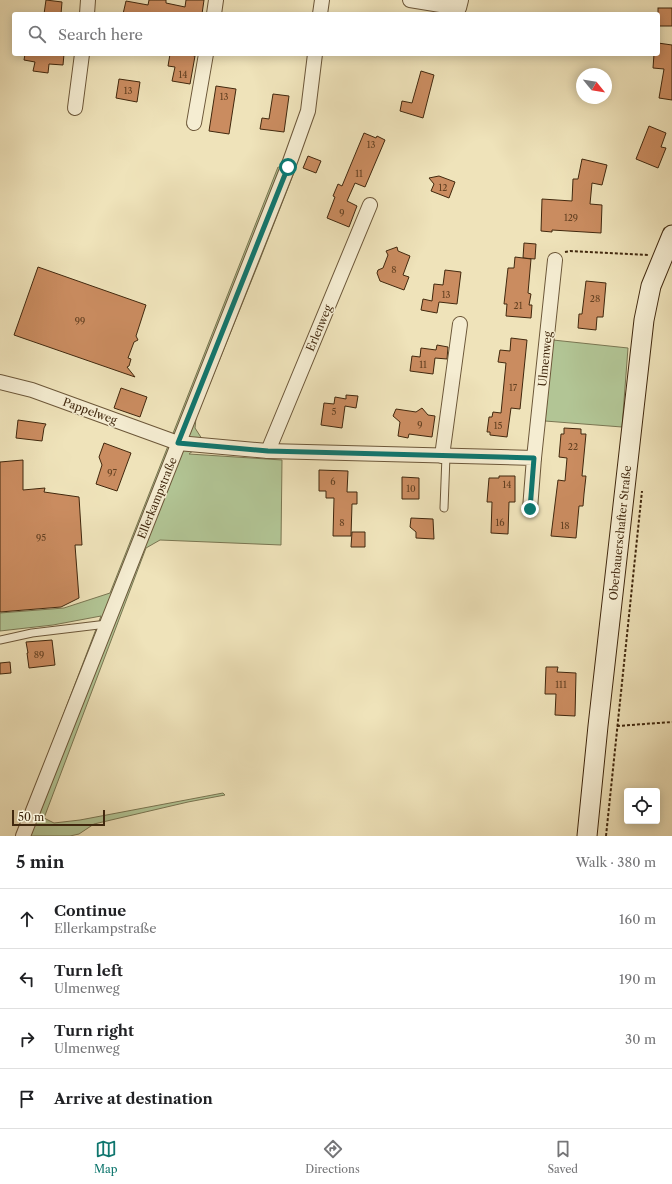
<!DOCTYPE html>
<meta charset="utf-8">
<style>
:root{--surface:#fff;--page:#f6f6f6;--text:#202124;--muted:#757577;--line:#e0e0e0;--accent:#0f766e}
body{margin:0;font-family:"Libre Caslon Text",serif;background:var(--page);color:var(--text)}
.controls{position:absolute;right:12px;bottom:12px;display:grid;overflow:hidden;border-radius:4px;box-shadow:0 2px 10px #0003}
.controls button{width:36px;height:36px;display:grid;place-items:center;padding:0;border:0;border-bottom:1px solid var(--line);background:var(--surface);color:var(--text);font:20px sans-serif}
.compass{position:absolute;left:576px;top:68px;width:36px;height:36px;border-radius:50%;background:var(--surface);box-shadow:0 2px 10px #0003;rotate:120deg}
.scale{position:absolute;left:12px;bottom:10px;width:93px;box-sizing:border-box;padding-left:4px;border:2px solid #41280e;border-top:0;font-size:11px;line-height:14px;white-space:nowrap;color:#41280e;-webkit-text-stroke:3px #f5edd2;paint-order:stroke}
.stop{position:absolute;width:12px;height:12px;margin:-9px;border:3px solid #0f766e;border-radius:50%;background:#fff}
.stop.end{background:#0f766e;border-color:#fff;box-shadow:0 1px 4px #0008}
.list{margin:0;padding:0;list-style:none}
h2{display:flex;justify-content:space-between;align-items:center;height:52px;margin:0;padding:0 16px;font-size:17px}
h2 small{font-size:13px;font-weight:400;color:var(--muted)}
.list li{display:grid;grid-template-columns:26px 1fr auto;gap:12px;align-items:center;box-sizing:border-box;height:60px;padding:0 16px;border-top:1px solid var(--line)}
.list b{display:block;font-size:15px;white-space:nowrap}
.list p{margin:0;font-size:13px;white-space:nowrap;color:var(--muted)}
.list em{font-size:13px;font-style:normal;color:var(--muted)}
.icon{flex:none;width:22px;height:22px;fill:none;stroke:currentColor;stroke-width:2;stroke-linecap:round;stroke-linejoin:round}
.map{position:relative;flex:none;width:672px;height:836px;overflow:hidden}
.search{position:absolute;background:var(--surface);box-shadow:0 2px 10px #0003;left:12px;right:12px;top:12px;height:44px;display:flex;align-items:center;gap:10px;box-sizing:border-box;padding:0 14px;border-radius:4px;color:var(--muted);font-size:15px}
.sheet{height:292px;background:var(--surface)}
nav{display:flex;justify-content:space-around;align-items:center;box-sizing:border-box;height:56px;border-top:1px solid var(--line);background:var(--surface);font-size:11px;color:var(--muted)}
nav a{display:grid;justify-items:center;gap:2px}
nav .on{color:var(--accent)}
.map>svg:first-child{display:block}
.green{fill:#b2c595;stroke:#7a7652}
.building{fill:#ca8c60;stroke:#41280e}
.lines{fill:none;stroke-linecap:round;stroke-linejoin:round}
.service-casing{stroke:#6c5739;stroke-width:9}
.minor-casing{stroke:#6c5739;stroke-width:16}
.secondary-casing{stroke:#41280e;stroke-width:21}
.path{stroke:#41280e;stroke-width:2;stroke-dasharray:3 2;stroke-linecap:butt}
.service{stroke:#f5edd2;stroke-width:7}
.minor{stroke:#f5edd2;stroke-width:14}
.secondary{stroke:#f5edd2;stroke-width:19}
.route{stroke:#0f766e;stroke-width:5}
.labels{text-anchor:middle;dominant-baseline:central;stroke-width:3;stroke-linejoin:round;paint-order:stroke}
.number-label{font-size:9px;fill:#634122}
.street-label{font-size:11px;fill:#41280e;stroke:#f5edd2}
</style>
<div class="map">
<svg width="672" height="836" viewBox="0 0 672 836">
<rect width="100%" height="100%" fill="#efe3ba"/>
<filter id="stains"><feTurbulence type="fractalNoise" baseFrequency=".005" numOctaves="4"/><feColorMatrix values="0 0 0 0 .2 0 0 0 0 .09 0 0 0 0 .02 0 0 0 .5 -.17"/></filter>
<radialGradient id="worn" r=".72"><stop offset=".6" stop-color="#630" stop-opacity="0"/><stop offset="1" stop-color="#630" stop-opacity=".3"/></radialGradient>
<g class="green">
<polygon points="278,167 295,170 259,262 196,418 195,428 204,442 189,454 282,460 281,545 160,540 146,548 44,818 54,823 80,820 223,793 225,795 188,802 94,824 79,834 70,836 17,836 101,616 53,625 0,631 0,613 64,608 110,593"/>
<polygon points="553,340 628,348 622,427 545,421"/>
</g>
<g class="building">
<polygon points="46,0 62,2 61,14 44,14"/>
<polygon points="149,0 166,0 166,3 185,7 186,0 204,0 202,14 123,14 126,1 148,5"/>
<rect x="658" y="8" width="14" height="18"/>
<polygon points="658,43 672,45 672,100 659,98 664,69 653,68 654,54 658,54"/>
<polygon points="25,54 64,54 63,65 49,64 48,73 33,71 35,62 24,60"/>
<polygon points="170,54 191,54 190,55 195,56 190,84 172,81 175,67 168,66"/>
<polygon points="421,71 434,75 423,118 400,111 402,101 412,103"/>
<polygon points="119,79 140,82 137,102 116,98"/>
<polygon points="216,86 236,89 229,134 209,131"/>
<polygon points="273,94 289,96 284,132 260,129 262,118 269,119"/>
<polygon points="649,126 666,133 661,147 666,148 658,168 636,159"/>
<polygon points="364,133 376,138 377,136 385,140 365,187 355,183 347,201 357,206 349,227 327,218 335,197 333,196 338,184 342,186"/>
<polygon points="308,156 321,161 316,173 303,168"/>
<polygon points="582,159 607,165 602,185 592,183 590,204 602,205 601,233 552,230 552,232 541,231 542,199 572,201 573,179 578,179"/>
<polygon points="439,176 455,182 449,198 431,191 434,184 429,178"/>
<polygon points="524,243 536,244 535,259 523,258"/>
<polygon points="397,247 398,251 410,256 403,275 409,277 404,290 380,281 377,273 378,270 383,268 388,255 386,251"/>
<polygon points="515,257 531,259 528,293 531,294 529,305 532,305 531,318 506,316 507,304 504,304 508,268 514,268"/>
<polygon points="38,267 146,305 136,336 138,340 134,342 128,358 131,359 129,366 127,367 135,377 14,335"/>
<polygon points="445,270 461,272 457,304 439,302 437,313 421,310 423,299 432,301 434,284 443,285"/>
<polygon points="586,281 606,283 603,317 597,317 596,330 578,328 579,314 582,314"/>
<polygon points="511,338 527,340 520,409 511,408 507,437 490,435 490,432 487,432 489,417 492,417 493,412 501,413 506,363 498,362 500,350 510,351"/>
<polygon points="437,345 448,347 447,359 435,358 433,374 410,371 412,356 420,357 421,348 436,350"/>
<polygon points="121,388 147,397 140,417 114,408"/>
<polygon points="346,395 358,396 356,408 345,406 342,428 321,425 324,403 334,404 335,397 346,399"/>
<polygon points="422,408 428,415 435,416 432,437 409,434 408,438 398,436 400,422 393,416 396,409 416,412"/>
<polygon points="18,420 46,424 44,428 42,441 16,438"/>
<polygon points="564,428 581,429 581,434 586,434 582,476 586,476 584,494 583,506 579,506 576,538 551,536 558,480 565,481 567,458 559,457 561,434 564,434"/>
<polygon points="104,443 131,453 117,491 96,484 102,465 99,457"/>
<polygon points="23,460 23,490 45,488 44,492 79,497 82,545 75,545 79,598 61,607 0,612 0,462"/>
<polygon points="319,470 348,471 347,492 357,492 357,504 352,504 351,536 333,536 334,498 326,498 326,491 319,491"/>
<polygon points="499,476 515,476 515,502 509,502 508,534 491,533 492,502 487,502 489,478 499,478"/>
<polygon points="402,477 419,478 419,499 402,499"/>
<polygon points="411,518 433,519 434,539 416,538 416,532 410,527"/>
<polygon points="352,532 365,532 365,547 351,547"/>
<polygon points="52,640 55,665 29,668 27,653 28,653 26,642"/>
<polygon points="10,662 11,673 0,674 0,663"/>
<polygon points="546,667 558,667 557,672 576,673 575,716 555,715 556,694 545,694"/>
</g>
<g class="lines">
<defs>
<g id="service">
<polyline points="444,508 446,456"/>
<polyline points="0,640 32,633 107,624"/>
</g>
<g id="minor">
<polyline points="410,0 459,8 461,0"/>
<polyline points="87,14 88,0"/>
<polyline points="214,14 216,0"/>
<polyline points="320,14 322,0"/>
<polyline points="75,108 82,54"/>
<polyline points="194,123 206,54"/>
<polyline points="0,382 32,390 178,443 268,451 534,458 530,509"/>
<polyline points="268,451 370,205"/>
<polyline points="442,456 460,324"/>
<polyline points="534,458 555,260"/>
<polyline points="23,836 288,167 308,111 315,54"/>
</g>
<polyline id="secondary" points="587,836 598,726 644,320 651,286 672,235"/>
</defs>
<use href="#service" class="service-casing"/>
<use href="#minor" class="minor-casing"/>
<use href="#secondary" class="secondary-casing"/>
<g class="path">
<polyline points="565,252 570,251 648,255"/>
<polyline points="617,726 672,722"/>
<polyline points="606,836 642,491"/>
</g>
<use href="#service" class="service"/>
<use href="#minor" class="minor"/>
<use href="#secondary" class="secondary"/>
</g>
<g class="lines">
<polyline class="route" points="288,167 178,443 268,451 534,458 530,509"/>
</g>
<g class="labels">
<g class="number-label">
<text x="183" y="74">14</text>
<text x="128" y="90">13</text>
<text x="224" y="96">13</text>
<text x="371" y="144">13</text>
<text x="359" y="173">11</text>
<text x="443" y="187">12</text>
<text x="342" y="212">9</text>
<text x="571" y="217">129</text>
<text x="394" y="269">8</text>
<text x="446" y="294">13</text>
<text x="595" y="298">28</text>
<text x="518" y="305">21</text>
<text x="80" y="320">99</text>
<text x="423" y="364">11</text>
<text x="513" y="387">17</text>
<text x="334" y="411">5</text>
<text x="420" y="424">9</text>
<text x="498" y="425">15</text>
<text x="573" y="446">22</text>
<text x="112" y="472">97</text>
<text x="333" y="481">6</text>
<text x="507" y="484">14</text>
<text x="411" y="488">10</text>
<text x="342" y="522">8</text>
<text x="500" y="522">16</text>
<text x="565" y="525">18</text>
<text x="41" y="537">95</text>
<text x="39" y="654">89</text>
<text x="561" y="684">111</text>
</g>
<g class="street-label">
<text transform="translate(319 328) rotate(-67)">Erlenweg</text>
<text transform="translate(545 359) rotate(-84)">Ulmenweg</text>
<text transform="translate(90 411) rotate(20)">Pappelweg</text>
<text transform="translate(157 498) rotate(-68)">Ellerkampstraße</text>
<text transform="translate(620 533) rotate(-84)">Oberbauerschafter Straße</text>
</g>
</g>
<rect width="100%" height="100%" filter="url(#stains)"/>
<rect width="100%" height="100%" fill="url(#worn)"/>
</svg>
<div class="controls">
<button><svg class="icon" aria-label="locate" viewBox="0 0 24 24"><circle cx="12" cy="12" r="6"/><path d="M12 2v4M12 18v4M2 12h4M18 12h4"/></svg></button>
</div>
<svg class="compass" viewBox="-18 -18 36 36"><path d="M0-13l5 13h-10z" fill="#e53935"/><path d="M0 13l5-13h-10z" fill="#757577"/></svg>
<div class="scale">50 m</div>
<div class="stop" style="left:288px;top:167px"></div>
<div class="stop end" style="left:530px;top:509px"></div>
<div class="search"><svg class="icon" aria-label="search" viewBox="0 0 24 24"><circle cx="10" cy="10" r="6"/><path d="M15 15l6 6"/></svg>Search here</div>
</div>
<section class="sheet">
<h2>5 min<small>Walk · 380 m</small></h2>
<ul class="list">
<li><svg class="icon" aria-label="ahead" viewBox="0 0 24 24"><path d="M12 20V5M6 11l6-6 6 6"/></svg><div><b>Continue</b><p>Ellerkampstraße</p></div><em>160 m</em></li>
<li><svg class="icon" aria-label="left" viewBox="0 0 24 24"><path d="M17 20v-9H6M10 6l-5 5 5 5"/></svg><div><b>Turn left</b><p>Ulmenweg</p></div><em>190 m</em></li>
<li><svg class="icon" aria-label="right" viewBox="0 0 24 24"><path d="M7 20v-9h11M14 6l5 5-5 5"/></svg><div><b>Turn right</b><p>Ulmenweg</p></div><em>30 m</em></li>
<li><svg class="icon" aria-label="arrive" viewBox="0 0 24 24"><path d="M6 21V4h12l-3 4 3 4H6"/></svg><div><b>Arrive at destination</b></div></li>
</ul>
</section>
<nav>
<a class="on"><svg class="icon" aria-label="map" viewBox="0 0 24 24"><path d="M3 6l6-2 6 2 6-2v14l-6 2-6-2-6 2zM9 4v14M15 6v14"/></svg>Map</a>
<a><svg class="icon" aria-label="directions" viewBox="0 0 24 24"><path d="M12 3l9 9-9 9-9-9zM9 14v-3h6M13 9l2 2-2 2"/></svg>Directions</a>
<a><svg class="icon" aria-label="saved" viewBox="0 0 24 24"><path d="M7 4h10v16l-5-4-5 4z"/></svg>Saved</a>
</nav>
